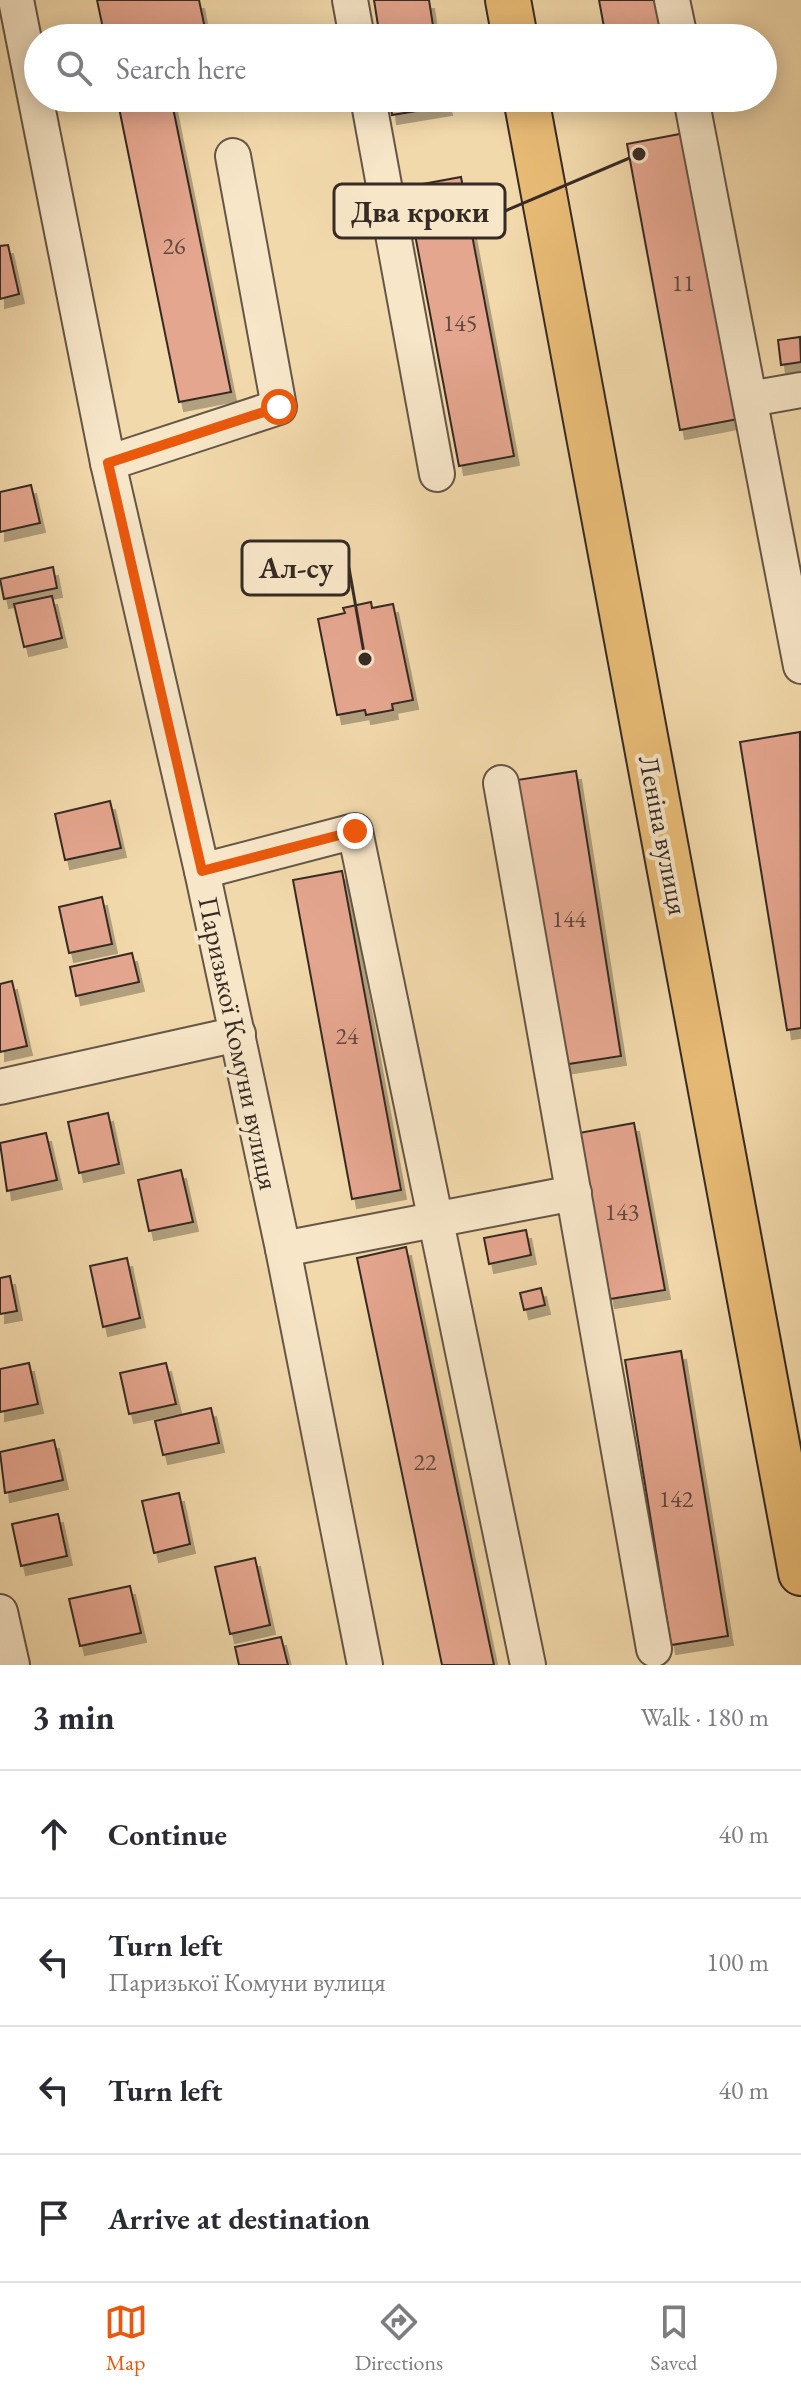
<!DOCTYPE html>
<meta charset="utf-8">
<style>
:root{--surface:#fff;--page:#f7f7f7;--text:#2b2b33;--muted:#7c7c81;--line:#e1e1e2;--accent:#ea580c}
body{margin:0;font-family:"EB Garamond",serif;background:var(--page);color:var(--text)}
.stop{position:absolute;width:24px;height:24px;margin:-18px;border:6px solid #ea580c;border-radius:50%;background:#fff}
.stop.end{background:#ea580c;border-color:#fff;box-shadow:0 2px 8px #0008}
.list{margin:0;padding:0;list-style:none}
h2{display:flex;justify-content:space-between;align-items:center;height:104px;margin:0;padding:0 32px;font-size:34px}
h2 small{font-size:26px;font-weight:400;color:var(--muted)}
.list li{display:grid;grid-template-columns:52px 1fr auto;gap:24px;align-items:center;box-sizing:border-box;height:128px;padding:0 32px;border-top:2px solid var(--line)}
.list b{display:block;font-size:30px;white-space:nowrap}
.list p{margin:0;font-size:26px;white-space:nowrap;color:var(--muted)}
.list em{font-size:26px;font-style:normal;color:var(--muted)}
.icon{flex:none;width:44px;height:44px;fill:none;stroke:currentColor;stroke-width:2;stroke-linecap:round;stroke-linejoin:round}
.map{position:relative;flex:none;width:801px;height:1665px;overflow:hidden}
.search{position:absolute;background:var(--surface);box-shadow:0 4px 20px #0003;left:24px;right:24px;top:24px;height:88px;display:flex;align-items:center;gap:20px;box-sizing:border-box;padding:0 28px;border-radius:44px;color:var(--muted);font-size:30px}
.sheet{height:616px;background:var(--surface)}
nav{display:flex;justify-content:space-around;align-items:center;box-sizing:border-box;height:112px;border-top:2px solid var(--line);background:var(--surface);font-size:22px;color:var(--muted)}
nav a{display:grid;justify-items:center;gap:4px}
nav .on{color:var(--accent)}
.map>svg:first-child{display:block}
.building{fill:#e5a68f;stroke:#362a24;stroke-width:2;filter:url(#shadow)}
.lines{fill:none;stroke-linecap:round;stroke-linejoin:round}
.minor-casing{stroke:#655646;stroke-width:38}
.major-casing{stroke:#362a24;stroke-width:48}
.minor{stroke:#f7e6c8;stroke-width:34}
.major{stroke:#e9bc76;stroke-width:44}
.route{stroke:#ea580c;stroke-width:10}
.labels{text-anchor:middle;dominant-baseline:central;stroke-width:8;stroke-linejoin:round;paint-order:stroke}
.number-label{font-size:24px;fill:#62493f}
.street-label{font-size:28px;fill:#362a24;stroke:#f7e6c8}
.leader{fill:none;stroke:#362a24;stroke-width:3}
.callout-dot{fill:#362a24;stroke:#f7e6c8;stroke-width:3}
.callout{fill:#f7e6c8;stroke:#362a24;stroke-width:3}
.callout-label{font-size:30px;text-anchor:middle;font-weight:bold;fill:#362a24}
</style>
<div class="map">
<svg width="801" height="1665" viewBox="0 0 801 1665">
<defs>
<filter id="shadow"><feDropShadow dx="5" dy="9" stdDeviation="0" flood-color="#0004"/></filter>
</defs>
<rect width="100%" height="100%" fill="#f2d9ab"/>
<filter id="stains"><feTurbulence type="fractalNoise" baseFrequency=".0025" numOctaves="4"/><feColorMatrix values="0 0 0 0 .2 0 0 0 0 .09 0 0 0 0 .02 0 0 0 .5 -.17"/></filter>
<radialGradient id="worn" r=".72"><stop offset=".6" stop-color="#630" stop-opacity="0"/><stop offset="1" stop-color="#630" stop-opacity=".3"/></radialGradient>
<g class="building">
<polygon points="97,0 199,0 207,38 105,38"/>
<polygon points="374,0 429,0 435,38 380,38"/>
<polygon points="599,0 656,0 663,38 606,38"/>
<polygon points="117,98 171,98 231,392 179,402"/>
<polygon points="390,98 445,98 447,106 392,115"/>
<polygon points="685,133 738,419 680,430 627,144"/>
<polygon points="461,177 514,456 459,466 406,187"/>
<polygon points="8,245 19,294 0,299 0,246"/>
<polygon points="800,337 801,362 781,365 778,340"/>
<polygon points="31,485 40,523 0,532 0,492"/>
<polygon points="53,567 57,588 4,599 0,579"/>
<polygon points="52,596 62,638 24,647 14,604"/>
<polygon points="371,602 372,608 393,604 413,700 392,704 393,710 366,715 365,710 337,715 318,619 345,613 343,608"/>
<polygon points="800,732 801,1028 787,1030 740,742"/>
<polygon points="576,771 621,1056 562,1065 517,780"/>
<polygon points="110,801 121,848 65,860 55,814"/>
<polygon points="342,871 401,1190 352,1199 293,880"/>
<polygon points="102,897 112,944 69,953 59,907"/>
<polygon points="132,953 139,982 76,996 70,967"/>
<polygon points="12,981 27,1046 0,1052 0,984"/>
<polygon points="108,1113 119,1164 79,1173 68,1122"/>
<polygon points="634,1123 665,1290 610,1299 579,1133"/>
<polygon points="46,1133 57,1180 7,1191 0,1143"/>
<polygon points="181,1170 193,1222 149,1231 138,1180"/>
<polygon points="526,1230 531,1255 489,1264 484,1238"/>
<polygon points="406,1247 494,1665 442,1665 357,1258"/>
<polygon points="127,1258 140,1318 103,1327 90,1266"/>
<polygon points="10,1276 17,1311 0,1314 0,1278"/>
<polygon points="541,1288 545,1305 524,1310 520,1293"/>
<polygon points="681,1351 728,1636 671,1645 625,1360"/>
<polygon points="29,1363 38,1404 0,1412 0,1369"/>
<polygon points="166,1363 176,1404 129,1414 120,1373"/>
<polygon points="211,1408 219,1443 163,1455 155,1421"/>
<polygon points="54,1440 63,1480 5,1493 0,1452"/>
<polygon points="179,1493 190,1544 154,1553 142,1501"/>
<polygon points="58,1514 67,1556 21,1566 12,1524"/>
<polygon points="255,1558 270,1625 230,1634 215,1567"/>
<polygon points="130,1586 141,1633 80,1646 69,1599"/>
<polygon points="281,1637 288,1665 239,1665 235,1647"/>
</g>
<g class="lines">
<defs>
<g id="minor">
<polyline points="16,0 108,463 202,871 283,1249 365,1665"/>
<polyline points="350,0 357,38"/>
<polyline points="672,0 680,38"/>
<polyline points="368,98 437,474"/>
<polyline points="691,98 801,666"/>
<polyline points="750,399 801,390"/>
<polyline points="108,463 279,407 233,156"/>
<polyline points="501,783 654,1649"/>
<polyline points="202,871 355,831 528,1665"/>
<polyline points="0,1087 238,1034"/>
<polyline points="283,1249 574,1193"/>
<polyline points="0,1612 12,1665"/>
</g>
<g id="major">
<polyline points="508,0 515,38"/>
<polyline points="526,98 801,1573"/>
</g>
</defs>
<use href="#minor" class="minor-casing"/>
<use href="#major" class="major-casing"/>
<use href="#minor" class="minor"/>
<use href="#major" class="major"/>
</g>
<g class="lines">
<polyline class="route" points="279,407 108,463 202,871 355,831"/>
</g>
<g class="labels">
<g class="number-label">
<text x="174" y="245">26</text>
<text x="683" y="282">11</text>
<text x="460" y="322">145</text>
<text x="569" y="918">144</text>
<text x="347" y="1035">24</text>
<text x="622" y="1211">143</text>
<text x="425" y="1461">22</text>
<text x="676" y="1498">142</text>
</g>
<g class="street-label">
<text transform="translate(664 835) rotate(79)">Леніна вулиця</text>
<text transform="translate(239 1043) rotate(78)">Паризької Комуни вулиця</text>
</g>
</g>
<path class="leader" d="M639 154L505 211M365 659L349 568"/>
<g class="callout-dot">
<circle cx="639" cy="154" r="8"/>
<circle cx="365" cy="659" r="8"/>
</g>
<g class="callout">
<rect x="334" y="184" width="171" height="54" rx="8"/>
<rect x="242" y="541" width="107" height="54" rx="8"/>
</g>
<g class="callout-label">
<text x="420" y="222">Два кроки</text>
<text x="296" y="578">Ал-су</text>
</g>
<rect width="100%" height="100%" filter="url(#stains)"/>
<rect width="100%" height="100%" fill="url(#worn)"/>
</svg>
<div class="stop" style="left:279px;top:407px"></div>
<div class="stop end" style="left:355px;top:831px"></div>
<div class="search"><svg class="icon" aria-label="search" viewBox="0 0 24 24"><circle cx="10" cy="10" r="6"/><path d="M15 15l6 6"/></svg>Search here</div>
</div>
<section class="sheet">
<h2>3 min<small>Walk · 180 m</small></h2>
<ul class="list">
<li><svg class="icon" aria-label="ahead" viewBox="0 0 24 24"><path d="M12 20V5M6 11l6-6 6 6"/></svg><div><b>Continue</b></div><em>40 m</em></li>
<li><svg class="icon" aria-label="left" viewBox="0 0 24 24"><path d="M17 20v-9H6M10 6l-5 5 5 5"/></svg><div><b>Turn left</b><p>Паризької Комуни вулиця</p></div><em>100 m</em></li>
<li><svg class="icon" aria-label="left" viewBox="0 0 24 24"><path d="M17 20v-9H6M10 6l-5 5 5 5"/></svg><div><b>Turn left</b></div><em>40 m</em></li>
<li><svg class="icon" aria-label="arrive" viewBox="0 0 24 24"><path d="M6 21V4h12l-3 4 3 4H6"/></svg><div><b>Arrive at destination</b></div></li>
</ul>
</section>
<nav>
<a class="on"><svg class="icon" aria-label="map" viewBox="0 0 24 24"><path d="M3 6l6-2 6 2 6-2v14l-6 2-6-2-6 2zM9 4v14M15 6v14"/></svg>Map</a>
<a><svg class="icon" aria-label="directions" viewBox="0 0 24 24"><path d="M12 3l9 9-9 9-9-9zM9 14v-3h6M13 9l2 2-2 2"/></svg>Directions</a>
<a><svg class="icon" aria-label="saved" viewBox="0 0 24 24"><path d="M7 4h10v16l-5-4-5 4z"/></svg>Saved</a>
</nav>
